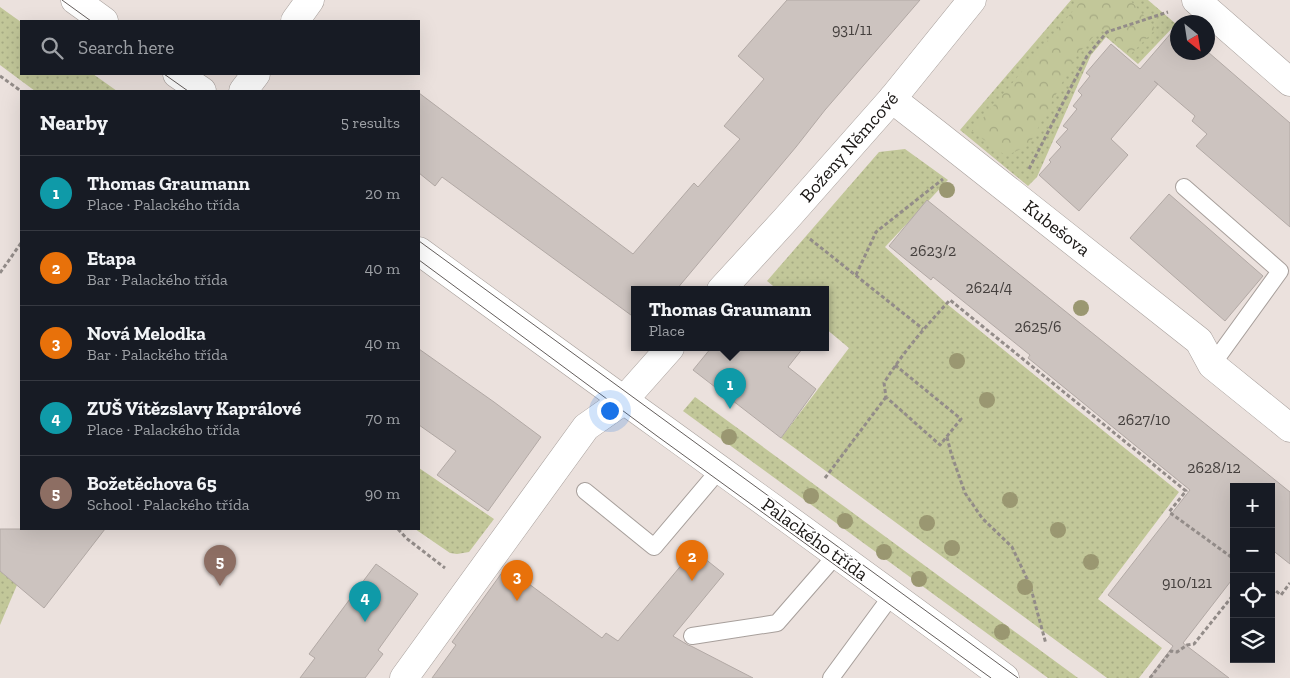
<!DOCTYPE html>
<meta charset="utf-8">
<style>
:root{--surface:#171b24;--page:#20242c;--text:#f1f3f6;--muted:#9ea1a6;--line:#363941;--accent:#3d858b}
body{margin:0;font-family:"Zilla Slab",serif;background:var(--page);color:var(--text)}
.controls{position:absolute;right:15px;bottom:15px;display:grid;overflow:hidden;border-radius:0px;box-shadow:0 5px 20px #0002}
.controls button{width:45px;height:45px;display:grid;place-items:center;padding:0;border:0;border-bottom:1px solid var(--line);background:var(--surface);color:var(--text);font:25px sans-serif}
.compass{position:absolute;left:1170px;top:15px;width:45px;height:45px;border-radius:50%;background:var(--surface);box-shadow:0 5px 20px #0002;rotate:150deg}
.you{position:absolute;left:609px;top:410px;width:18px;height:18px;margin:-12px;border:4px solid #fff;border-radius:50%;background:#1a73e8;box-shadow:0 0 0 8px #1a73e833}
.badge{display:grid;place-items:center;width:32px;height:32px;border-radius:50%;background:var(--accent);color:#fff;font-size:16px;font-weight:700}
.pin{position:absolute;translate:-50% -41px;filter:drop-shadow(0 1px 2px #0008)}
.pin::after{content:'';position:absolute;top:26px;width:18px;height:15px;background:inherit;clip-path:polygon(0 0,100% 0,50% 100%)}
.popup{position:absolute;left:631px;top:286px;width:198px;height:65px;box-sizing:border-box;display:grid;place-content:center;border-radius:0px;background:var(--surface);filter:drop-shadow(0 1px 4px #0005);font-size:16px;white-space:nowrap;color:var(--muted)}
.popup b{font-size:19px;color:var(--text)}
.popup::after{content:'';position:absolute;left:50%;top:100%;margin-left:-10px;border:10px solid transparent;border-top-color:var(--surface)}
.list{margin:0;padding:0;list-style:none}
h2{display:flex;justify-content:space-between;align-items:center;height:65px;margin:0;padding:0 20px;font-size:21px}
h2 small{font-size:16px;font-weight:400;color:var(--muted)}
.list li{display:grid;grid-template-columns:32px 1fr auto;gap:15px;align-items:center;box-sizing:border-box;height:75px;padding:0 20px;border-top:1px solid var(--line)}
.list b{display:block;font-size:19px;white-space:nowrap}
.list p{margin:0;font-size:16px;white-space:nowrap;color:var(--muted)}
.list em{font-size:16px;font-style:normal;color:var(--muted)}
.icon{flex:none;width:28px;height:28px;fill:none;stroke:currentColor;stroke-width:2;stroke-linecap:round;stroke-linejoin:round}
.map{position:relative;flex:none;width:1290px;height:678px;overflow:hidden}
.search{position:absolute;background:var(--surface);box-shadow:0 5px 20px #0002;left:20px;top:20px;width:400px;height:55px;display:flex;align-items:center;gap:12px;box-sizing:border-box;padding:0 18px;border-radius:0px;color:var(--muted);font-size:19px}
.panel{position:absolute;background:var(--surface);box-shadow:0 5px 20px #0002;left:20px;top:90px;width:400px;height:440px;border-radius:0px}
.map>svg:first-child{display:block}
.grass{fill:url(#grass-dots)}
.forest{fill:url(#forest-crowns)}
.building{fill:#ccc3bf;stroke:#b2a9a5}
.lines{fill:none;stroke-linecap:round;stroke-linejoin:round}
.lane-casing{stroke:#a79f9b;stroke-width:18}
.street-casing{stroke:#a79f9b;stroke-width:29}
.secondary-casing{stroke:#a79f9b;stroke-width:29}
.path{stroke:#938c89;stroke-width:3;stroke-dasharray:4 2.5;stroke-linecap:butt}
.lane{stroke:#fff;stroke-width:16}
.street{stroke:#fff;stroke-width:28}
.secondary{stroke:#fff;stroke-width:28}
.tram{stroke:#645e5c;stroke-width:1}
.tree{fill:#9a9771}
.labels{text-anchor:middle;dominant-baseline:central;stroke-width:4;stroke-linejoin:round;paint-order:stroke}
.number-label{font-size:16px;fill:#45403e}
.street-label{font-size:19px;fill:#181513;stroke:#fff}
</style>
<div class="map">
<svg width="1290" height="678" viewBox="0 0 1290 678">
<defs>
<pattern id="grass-dots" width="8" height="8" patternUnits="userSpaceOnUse" patternTransform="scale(1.25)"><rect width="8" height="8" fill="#c2c799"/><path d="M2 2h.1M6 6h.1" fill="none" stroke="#a6aa83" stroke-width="1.8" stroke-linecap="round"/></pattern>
<pattern id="forest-crowns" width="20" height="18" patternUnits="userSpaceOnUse" patternTransform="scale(1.25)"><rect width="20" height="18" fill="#c2c799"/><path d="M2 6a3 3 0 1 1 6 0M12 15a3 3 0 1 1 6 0" fill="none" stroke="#a6aa83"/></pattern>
</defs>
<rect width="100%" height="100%" fill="#ebe1dd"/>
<g class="grass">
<polygon points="1071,0 1148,0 1176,24 1138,64 1106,37 1091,55 1037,177 1028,186 960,130"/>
<polygon points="0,7 21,22 21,74 93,74 117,91 35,91 0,65"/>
<polygon points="905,149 948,180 885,247 947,304 1179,492 1098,599 1162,648 1139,678 1107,678 781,438 849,348 825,328 825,290 778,290 767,281 879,152"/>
<polygon points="695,397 1078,678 1048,678 683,411"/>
<polygon points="419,468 494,519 469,552 457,554 450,553 415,529 419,529"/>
<polygon points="0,571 17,585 0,625"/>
</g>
<polygon class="forest" points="1082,0 1130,0 1156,29 1130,55 1101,28 1077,55 1029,145 1006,156 972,131"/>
<g class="building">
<polygon points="787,0 920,0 825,110 796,147 676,290 635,290 635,318 442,177 435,186 419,173 419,93 633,254 694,183 698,187 740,139 724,126 764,79 738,56"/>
<polygon points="1178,25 1178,52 1208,52 1290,123 1290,227 1196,146 1207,134 1192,121 1195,116 1154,81 1158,84 1111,139 1128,155 1079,211 1039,175 1051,162 1049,160 1061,147 1056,142 1068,129 1063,126 1077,109 1073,106 1082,95 1078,91 1090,76 1086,73 1111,44 1140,69"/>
<polygon points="1169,194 1263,276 1225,321 1130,238"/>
<polygon points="927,200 1290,492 1290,564 1271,549 1271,487 1234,487 1234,577 1183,643 1229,678 1149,678 1173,646 1108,595 1190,490 1028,358 1030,355 933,277 931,280 889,246"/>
<polygon points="711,348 803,348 788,367 816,389 781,438 693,370"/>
<polygon points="419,349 494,402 541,437 488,511 437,475 456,451 419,425"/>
<polygon points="0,529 105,529 44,608 0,571"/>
<polygon points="694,550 724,574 673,636 688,645 691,646 753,678 432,678 456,645 452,642 506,567 602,638 606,633 618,641"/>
<polygon points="376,564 418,594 378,650 383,654 365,678 300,678 315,658 309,654"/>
</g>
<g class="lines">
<defs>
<g id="lane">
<polyline points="1184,187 1280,271 1212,365"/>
<polyline points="585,491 654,547 720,469"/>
<polyline points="692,636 777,623 837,554"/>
<polyline points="831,678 892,595"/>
</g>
<g id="street">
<polyline points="1196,0 1290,82"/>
<polyline points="295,21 310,0"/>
<polyline points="243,91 256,74"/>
<polyline points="892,99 937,134 1199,341 1212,365 1290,428"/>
<polyline points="721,290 786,219 892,99 972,0"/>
<polyline points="404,678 586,427 623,401 670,348"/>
</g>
<g id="secondary">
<polyline points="75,0 104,21"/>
<polyline points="177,74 202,91"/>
<path d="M419,251C614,394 811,534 1005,678"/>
</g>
</defs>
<use href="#lane" class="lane-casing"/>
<use href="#street" class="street-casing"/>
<use href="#secondary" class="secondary-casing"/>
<g class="path">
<polyline points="0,76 21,91"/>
<polyline points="1029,169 1087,56 1107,32 1168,12"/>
<polyline points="810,239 923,329"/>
<polyline points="0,273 21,243"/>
<polyline points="856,275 876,232 943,179"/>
<path d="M895,365L961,419L940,445L886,397L884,383C903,352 926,326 950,300L1186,491L1169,512L1234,559"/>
<polyline points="947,437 951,453 965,493 982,518 1012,547 1030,585 1046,644"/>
<polyline points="825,478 886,397"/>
<polyline points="398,529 406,538 445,568"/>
<polyline points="1271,587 1281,595 1290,583"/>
<polyline points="1150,678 1171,651 1177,652 1187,645 1194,644 1234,594"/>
</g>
<use href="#lane" class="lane"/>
<use href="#street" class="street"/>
<use href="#secondary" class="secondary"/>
<g class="tram">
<polyline points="62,0 91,21"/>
<polyline points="164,74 188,91"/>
<polyline points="419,241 1018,678"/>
<polyline points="419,260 657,436 991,678"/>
</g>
</g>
<g class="tree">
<circle cx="947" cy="190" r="8"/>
<circle cx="1081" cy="308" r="8"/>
<circle cx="957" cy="361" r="8"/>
<circle cx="987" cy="400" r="8"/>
<circle cx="729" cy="437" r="8"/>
<circle cx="811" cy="496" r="8"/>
<circle cx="1010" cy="500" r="8"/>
<circle cx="845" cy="521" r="8"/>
<circle cx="927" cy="523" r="8"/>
<circle cx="1058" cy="530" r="8"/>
<circle cx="952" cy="548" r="8"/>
<circle cx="884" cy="552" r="8"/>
<circle cx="1091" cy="562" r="8"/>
<circle cx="919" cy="579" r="8"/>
<circle cx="1025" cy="587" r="8"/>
<circle cx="1002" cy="632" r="8"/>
</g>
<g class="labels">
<g class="number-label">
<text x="852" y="29">931/11</text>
<text x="933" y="250">2623/2</text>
<text x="989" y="287">2624/4</text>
<text x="1038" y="326">2625/6</text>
<text x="1144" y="419">2627/10</text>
<text x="1214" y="467">2628/12</text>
<text x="1187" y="582">910/121</text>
</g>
<g class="street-label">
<text transform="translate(849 147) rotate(-49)">Boženy Němcové</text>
<text transform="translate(1057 228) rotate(38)">Kubešova</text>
<text transform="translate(815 539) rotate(36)">Palackého třída</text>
</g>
</g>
</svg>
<div class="controls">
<button>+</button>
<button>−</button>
<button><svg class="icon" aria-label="locate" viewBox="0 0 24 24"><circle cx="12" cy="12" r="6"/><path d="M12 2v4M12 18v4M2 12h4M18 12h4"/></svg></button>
<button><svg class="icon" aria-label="layers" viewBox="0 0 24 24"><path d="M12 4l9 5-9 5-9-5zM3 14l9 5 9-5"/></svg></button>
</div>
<svg class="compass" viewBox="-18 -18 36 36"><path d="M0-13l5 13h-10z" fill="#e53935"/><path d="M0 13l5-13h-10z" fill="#9ea1a6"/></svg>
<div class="you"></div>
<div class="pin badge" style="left:730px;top:409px;background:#0f9aa8">1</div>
<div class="popup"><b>Thomas Graumann</b>Place</div>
<div class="pin badge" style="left:692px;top:581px;background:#e8710a">2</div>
<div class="pin badge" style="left:517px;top:601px;background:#e8710a">3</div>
<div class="pin badge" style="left:365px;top:622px;background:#0f9aa8">4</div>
<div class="pin badge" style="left:220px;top:586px;background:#8d6e63">5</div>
<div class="search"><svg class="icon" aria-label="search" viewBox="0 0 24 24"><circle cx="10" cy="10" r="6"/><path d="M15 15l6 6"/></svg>Search here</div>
<section class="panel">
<h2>Nearby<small>5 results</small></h2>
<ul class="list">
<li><span class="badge" style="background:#0f9aa8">1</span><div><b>Thomas Graumann</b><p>Place · Palackého třída</p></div><em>20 m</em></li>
<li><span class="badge" style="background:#e8710a">2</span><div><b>Etapa</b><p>Bar · Palackého třída</p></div><em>40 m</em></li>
<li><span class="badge" style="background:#e8710a">3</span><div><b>Nová Melodka</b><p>Bar · Palackého třída</p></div><em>40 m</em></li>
<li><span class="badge" style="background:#0f9aa8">4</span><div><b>ZUŠ Vítězslavy Kaprálové</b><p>Place · Palackého třída</p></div><em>70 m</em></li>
<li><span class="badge" style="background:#8d6e63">5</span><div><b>Božetěchova 65</b><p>School · Palackého třída</p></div><em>90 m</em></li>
</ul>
</section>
</div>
